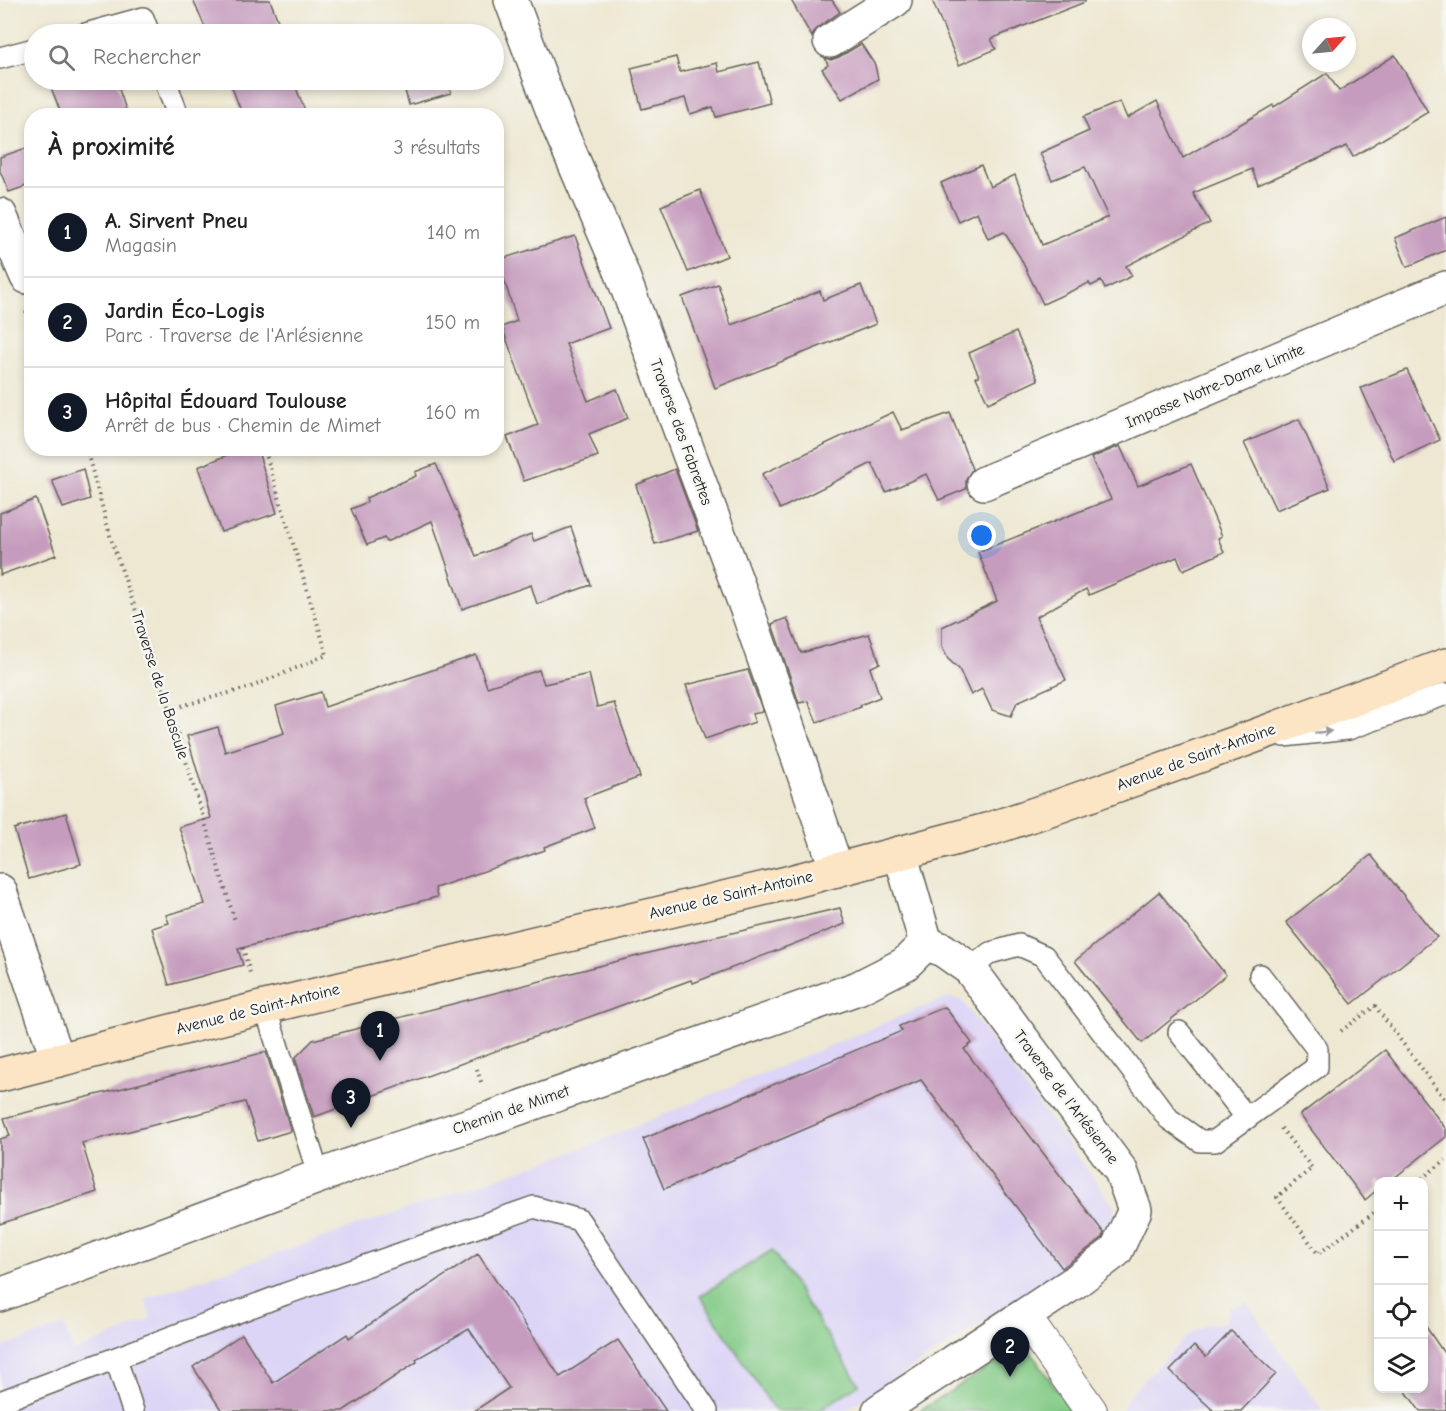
<!DOCTYPE html>
<html lang="fr">
<meta charset="utf-8">
<style>
:root{--surface:#fff;--page:#f2f2f2;--text:#222;--muted:#767676;--line:#e0e0e0;--accent:#111827}
body{margin:0;font-family:"Comic Neue",sans-serif;background:var(--page);color:var(--text)}
.controls{position:absolute;right:18px;bottom:18px;display:grid;overflow:hidden;border-radius:12px;box-shadow:0 3px 9px #0003}
.controls button{width:54px;height:54px;display:grid;place-items:center;padding:0;border:0;border-bottom:2px solid var(--line);background:var(--surface);color:var(--text);font:30px sans-serif}
.compass{position:absolute;left:1302px;top:18px;width:54px;height:54px;border-radius:50%;background:var(--surface);box-shadow:0 3px 9px #0003;rotate:63deg}
.you{position:absolute;left:982px;top:536px;width:21px;height:21px;margin:-15px;border:4px solid #fff;border-radius:50%;background:#1a73e8;box-shadow:0 0 0 9px #1a73e833}
.badge{display:grid;place-items:center;width:39px;height:39px;border-radius:50%;background:var(--accent);color:#fff;font-size:20px;font-weight:700}
.pin{position:absolute;translate:-50% -50px;filter:drop-shadow(0 2px 3px #0008)}
.pin::after{content:'';position:absolute;top:32px;width:21px;height:18px;background:inherit;clip-path:polygon(0 0,100% 0,50% 100%)}
.list{margin:0;padding:0;list-style:none}
h2{display:flex;justify-content:space-between;align-items:center;height:78px;margin:0;padding:0 24px;font-size:26px}
h2 small{font-size:20px;font-weight:400;color:var(--muted)}
.list li{display:grid;grid-template-columns:39px 1fr auto;gap:18px;align-items:center;box-sizing:border-box;height:90px;padding:0 24px;border-top:2px solid var(--line)}
.list b{display:block;font-size:22px;white-space:nowrap}
.list p{margin:0;font-size:20px;white-space:nowrap;color:var(--muted)}
.list em{font-size:20px;font-style:normal;color:var(--muted)}
.icon{flex:none;width:33px;height:33px;fill:none;stroke:currentColor;stroke-width:2;stroke-linecap:round;stroke-linejoin:round}
.map{position:relative;flex:none;width:1446px;height:1411px;overflow:hidden}
.search{position:absolute;background:var(--surface);box-shadow:0 3px 9px #0003;left:24px;top:24px;width:480px;height:66px;display:flex;align-items:center;gap:15px;box-sizing:border-box;padding:0 21px;border-radius:33px;color:var(--muted);font-size:22px}
.panel{position:absolute;background:var(--surface);box-shadow:0 3px 9px #0003;left:24px;top:108px;width:480px;height:348px;border-radius:24px}
.map>svg:first-child{display:block}
.built{fill:#ddd5f6}
.green{fill:#84cb87;stroke:#507452;stroke-width:1.5}
.building{fill:#c69cbe}
.lines{fill:none;stroke-linecap:round;stroke-linejoin:round}
.service-casing{stroke:#66635c;stroke-width:24}
.pedestrian-casing{stroke:#66635c;stroke-width:34}
.minor-casing{stroke:#66635c;stroke-width:36}
.secondary-casing{stroke:#66635c;stroke-width:36}
.path{stroke:#66635c;stroke-width:4;stroke-dasharray:1.5 4.5;stroke-linecap:butt}
.service{stroke:#fff;stroke-width:21}
.pedestrian{stroke:#fff;stroke-width:32}
.minor{stroke:#fff;stroke-width:33}
.secondary{stroke:#fce5c4;stroke-width:33}
.oneway{fill:#999}
.labels{text-anchor:middle;dominant-baseline:central;stroke-width:5;stroke-linejoin:round;paint-order:stroke}
.street-label{font-size:16px;fill:#1c1c1c;stroke:#f6f6f2}
</style>
<div class="map">
<svg width="1446" height="1411" viewBox="0 0 1446 1411">
<rect width="100%" height="100%" fill="#f6f6f2"/>
<filter id="ink" filterUnits="userSpaceOnUse"><feTurbulence type="fractalNoise" baseFrequency=".0167" numOctaves="2"/><feDisplacementMap in="SourceGraphic" scale="12" xChannelSelector="R" yChannelSelector="G"/><feConvolveMatrix kernelMatrix="1 2 1 2 8 2 1 2 1" color-interpolation-filters="sRGB"/></filter>
<filter id="wash" filterUnits="userSpaceOnUse"><feTurbulence type="fractalNoise" baseFrequency=".008" numOctaves="4" result="noise"/><feDisplacementMap in="SourceGraphic" scale="24" xChannelSelector="R" yChannelSelector="G"/><feGaussianBlur stdDeviation="1.35" result="paint"/><feColorMatrix in="noise" values="0 0 0 0 0 0 0 0 0 0 0 0 0 0 0 0 0 1.4 0 .05"/><feComposite in="paint" operator="in"/></filter>
<g filter="url(#wash)">
<rect width="100%" height="100%" fill="#eee8d2"/>
<g class="built">
<polygon points="951,997 963,1002 1114,1206 1115,1221 1106,1237 1064,1270 845,1411 0,1411 0,1348 64,1325 74,1352 151,1319 145,1299 575,1151 940,1000"/>
<polygon points="1247,1303 1323,1411 1121,1411 1130,1394 1188,1335 1205,1325 1226,1322 1229,1308"/>
</g>
<g class="green">
<polygon points="772,1250 859,1384 819,1411 775,1411 700,1296"/>
<polygon points="1025,1344 1072,1411 919,1411"/>
</g>
<g id="blocks">
<g class="building">
<polygon points="193,0 270,0 283,34 208,34"/>
<polygon points="791,0 832,0 840,12 820,26 814,32 812,37"/>
<polygon points="932,0 1085,0 1085,2 991,39 996,49 959,65"/>
<polygon points="861,44 875,65 878,79 842,99 822,69 828,65 825,58 831,60 839,57"/>
<polygon points="1395,55 1428,112 1353,157 1347,146 1258,185 1252,169 1193,193 1210,223 1126,266 1132,276 1105,289 1101,281 1091,286 1089,283 1043,304 1020,257 1004,232 988,239 977,212 958,221 941,183 981,165 990,187 1015,175 1042,245 1108,217 1085,167 1052,180 1040,153 1089,131 1083,117 1120,102 1127,118 1157,101 1183,158 1273,105 1274,107 1327,73 1339,91"/>
<polygon points="676,57 680,72 717,63 719,72 759,62 770,103 716,117 713,107 690,114 685,98 642,109 631,68"/>
<polygon points="68,80 116,80 128,116 62,116 50,85"/>
<polygon points="229,80 293,80 307,116 243,116"/>
<polygon points="402,80 447,80 451,93 409,105"/>
<polygon points="32,146 32,184 9,192 0,171 0,157"/>
<polygon points="700,190 727,256 688,272 661,206"/>
<polygon points="1446,217 1446,250 1407,267 1395,238"/>
<polygon points="575,236 609,328 566,344 588,401 617,389 628,418 589,434 598,456 524,481 507,437 538,425 502,327 517,321 498,260"/>
<polygon points="718,284 731,325 820,291 823,300 861,285 876,324 715,388 682,297"/>
<polygon points="1016,332 1038,380 988,403 976,377 979,376 969,353"/>
<polygon points="1407,370 1440,440 1394,461 1361,388"/>
<polygon points="893,412 902,430 950,413 972,469 966,480 966,489 939,500 926,474 886,492 872,463 780,509 762,474"/>
<polygon points="1299,419 1330,488 1276,510 1244,443"/>
<polygon points="1120,446 1138,486 1191,464 1222,536 1218,538 1224,552 1183,570 1177,557 1089,595 1086,589 1036,617 1066,680 1017,702 1011,716 992,710 982,689 971,695 959,669 948,659 942,647 942,627 997,601 978,552 1111,499 1091,458"/>
<polygon points="246,448 257,448 277,513 221,532 198,467"/>
<polygon points="436,464 476,556 531,534 534,541 571,527 591,585 537,604 531,585 462,609 432,521 386,542 384,538 367,545 351,509 367,502 366,498 416,476 415,472"/>
<polygon points="83,469 90,499 63,508 52,480"/>
<polygon points="675,469 698,531 655,544 636,485"/>
<polygon points="36,499 56,555 0,575 0,513"/>
<polygon points="787,618 801,653 869,634 880,663 870,668 880,697 860,705 861,707 817,722 808,701 799,703 772,624"/>
<polygon points="476,655 487,687 539,670 544,684 589,674 597,707 614,703 640,777 584,798 595,828 544,847 545,850 435,888 437,897 238,949 243,965 169,985 152,928 169,923 166,915 205,904 179,827 211,818 187,736 218,727 225,752 284,733 276,706 321,692 325,707"/>
<polygon points="748,670 763,712 752,714 755,722 705,739 686,685"/>
<polygon points="66,813 81,864 29,879 14,829"/>
<polygon points="1371,855 1437,937 1352,1004 1286,922"/>
<polygon points="1159,892 1226,975 1142,1043 1075,961"/>
<polygon points="840,908 845,924 693,983 691,980 314,1117 295,1058 313,1040 680,945"/>
<polygon points="945,1007 972,1043 964,1049 1104,1233 1101,1239 1062,1268 921,1080 664,1189 643,1139 902,1031 899,1026"/>
<polygon points="1385,1050 1446,1129 1446,1137 1389,1182 1378,1182 1378,1189 1365,1200 1300,1115"/>
<polygon points="266,1052 291,1131 258,1141 245,1102 82,1143 97,1192 0,1224 0,1139 10,1136 4,1118"/>
<polygon points="478,1254 560,1377 618,1340 666,1411 474,1411 509,1388 469,1329 416,1359 417,1362 343,1411 222,1411 193,1367 242,1334 273,1383 347,1334 349,1338"/>
<polygon points="1424,1324 1446,1356 1446,1411 1420,1411 1404,1389 1424,1389"/>
<polygon points="1231,1331 1276,1374 1241,1411 1214,1411 1170,1371 1194,1346 1206,1357"/>
</g>
</g>
</g>
<g filter="url(#ink)">
<use href="#blocks" fill-opacity="0" stroke="#66635c" stroke-width="1.5"/>
<g class="lines">
<defs>
<g id="service">
<polyline points="85,34 143,18 149,34"/>
<polyline points="0,58 34,49"/>
<polyline points="165,80 176,110"/>
<polyline points="1284,736 1348,729 1446,694"/>
<polyline points="970,969 990,953 1019,945 1044,956 1169,1119 1200,1141 1215,1141 1317,1067 1317,1049 1260,975"/>
<polyline points="265,1007 319,1176"/>
<polyline points="1179,1032 1247,1118"/>
<polyline points="116,1359 133,1411"/>
<polyline points="0,1402 285,1294 534,1207 579,1220 707,1411"/>
</g>
<polyline id="pedestrian" points="1024,1316 1091,1411"/>
<g id="minor">
<polyline points="511,0 558,125 621,271 749,615 837,870"/>
<polyline points="830,41 895,0"/>
<polyline points="0,215 27,277"/>
<polyline points="984,483 1446,288"/>
<polyline points="0,891 58,1060"/>
<polyline points="0,1295 366,1159 491,1118 858,988 905,964 926,943 900,853"/>
<polyline points="879,1411 1075,1282 1116,1251 1135,1210 1121,1171 970,969 943,950 926,943"/>
</g>
<polyline id="secondary" points="0,1075 261,1008 787,883 987,830 1059,806 1244,740 1446,665"/>
</defs>
<use href="#service" class="service-casing"/>
<use href="#pedestrian" class="pedestrian-casing"/>
<use href="#minor" class="minor-casing"/>
<use href="#secondary" class="secondary-casing"/>
<g class="path">
<polyline points="26,311 32,325"/>
<polyline points="86,448 111,539 170,709 235,921"/>
<polyline points="170,709 251,687 327,655 264,448"/>
<polyline points="243,948 250,973"/>
<polyline points="1341,1031 1375,1006 1446,1101"/>
<polyline points="477,1069 482,1085"/>
<polyline points="1281,1128 1312,1168 1277,1197 1318,1254 1378,1210"/>
<polyline points="1417,1182 1446,1160"/>
</g>
<use href="#service" class="service"/>
<use href="#pedestrian" class="pedestrian"/>
<use href="#minor" class="minor"/>
<use href="#secondary" class="secondary"/>
</g>
<defs><path id="oneway-solid" d="M-6-.8H1V-3.2L6.5 0L1 3.2V.8H-6Z" transform="scale(1.5)"/></defs>
<use class="oneway" href="#oneway-solid" transform="translate(1323 732) rotate(-6)"/>
</g>
<g class="labels">
<g class="street-label">
<text transform="translate(1215 386) rotate(-23)">Impasse Notre-Dame Limite</text>
<text transform="translate(681 432) rotate(70)">Traverse des Fabrettes</text>
<text transform="translate(160 685) rotate(72)">Traverse de la Bascule</text>
<text transform="translate(1196 757) rotate(-20)">Avenue de Saint-Antoine</text>
<text transform="translate(731 895) rotate(-13)">Avenue de Saint-Antoine</text>
<text transform="translate(258 1009) rotate(-14)">Avenue de Saint-Antoine</text>
<text transform="translate(1066 1097) rotate(53)">Traverse de l'Arlésienne</text>
<text transform="translate(511 1110) rotate(-19)">Chemin de Mimet</text>
</g>
</g>
</svg>
<div class="controls">
<button>+</button>
<button>−</button>
<button><svg class="icon" aria-label="locate" viewBox="0 0 24 24"><circle cx="12" cy="12" r="6"/><path d="M12 2v4M12 18v4M2 12h4M18 12h4"/></svg></button>
<button><svg class="icon" aria-label="layers" viewBox="0 0 24 24"><path d="M12 4l9 5-9 5-9-5zM3 14l9 5 9-5"/></svg></button>
</div>
<svg class="compass" viewBox="-18 -18 36 36"><path d="M0-13l5 13h-10z" fill="#e53935"/><path d="M0 13l5-13h-10z" fill="#767676"/></svg>
<div class="you"></div>
<div class="pin badge" style="left:380px;top:1061px">1</div>
<div class="pin badge" style="left:1010px;top:1377px">2</div>
<div class="pin badge" style="left:351px;top:1128px">3</div>
<div class="search"><svg class="icon" aria-label="search" viewBox="0 0 24 24"><circle cx="10" cy="10" r="6"/><path d="M15 15l6 6"/></svg>Rechercher</div>
<section class="panel">
<h2>À proximité<small>3 résultats</small></h2>
<ul class="list">
<li><span class="badge">1</span><div><b>A. Sirvent Pneu</b><p>Magasin</p></div><em>140 m</em></li>
<li><span class="badge">2</span><div><b>Jardin Éco-Logis</b><p>Parc · Traverse de l'Arlésienne</p></div><em>150 m</em></li>
<li><span class="badge">3</span><div><b>Hôpital Édouard Toulouse</b><p>Arrêt de bus · Chemin de Mimet</p></div><em>160 m</em></li>
</ul>
</section>
</div>
